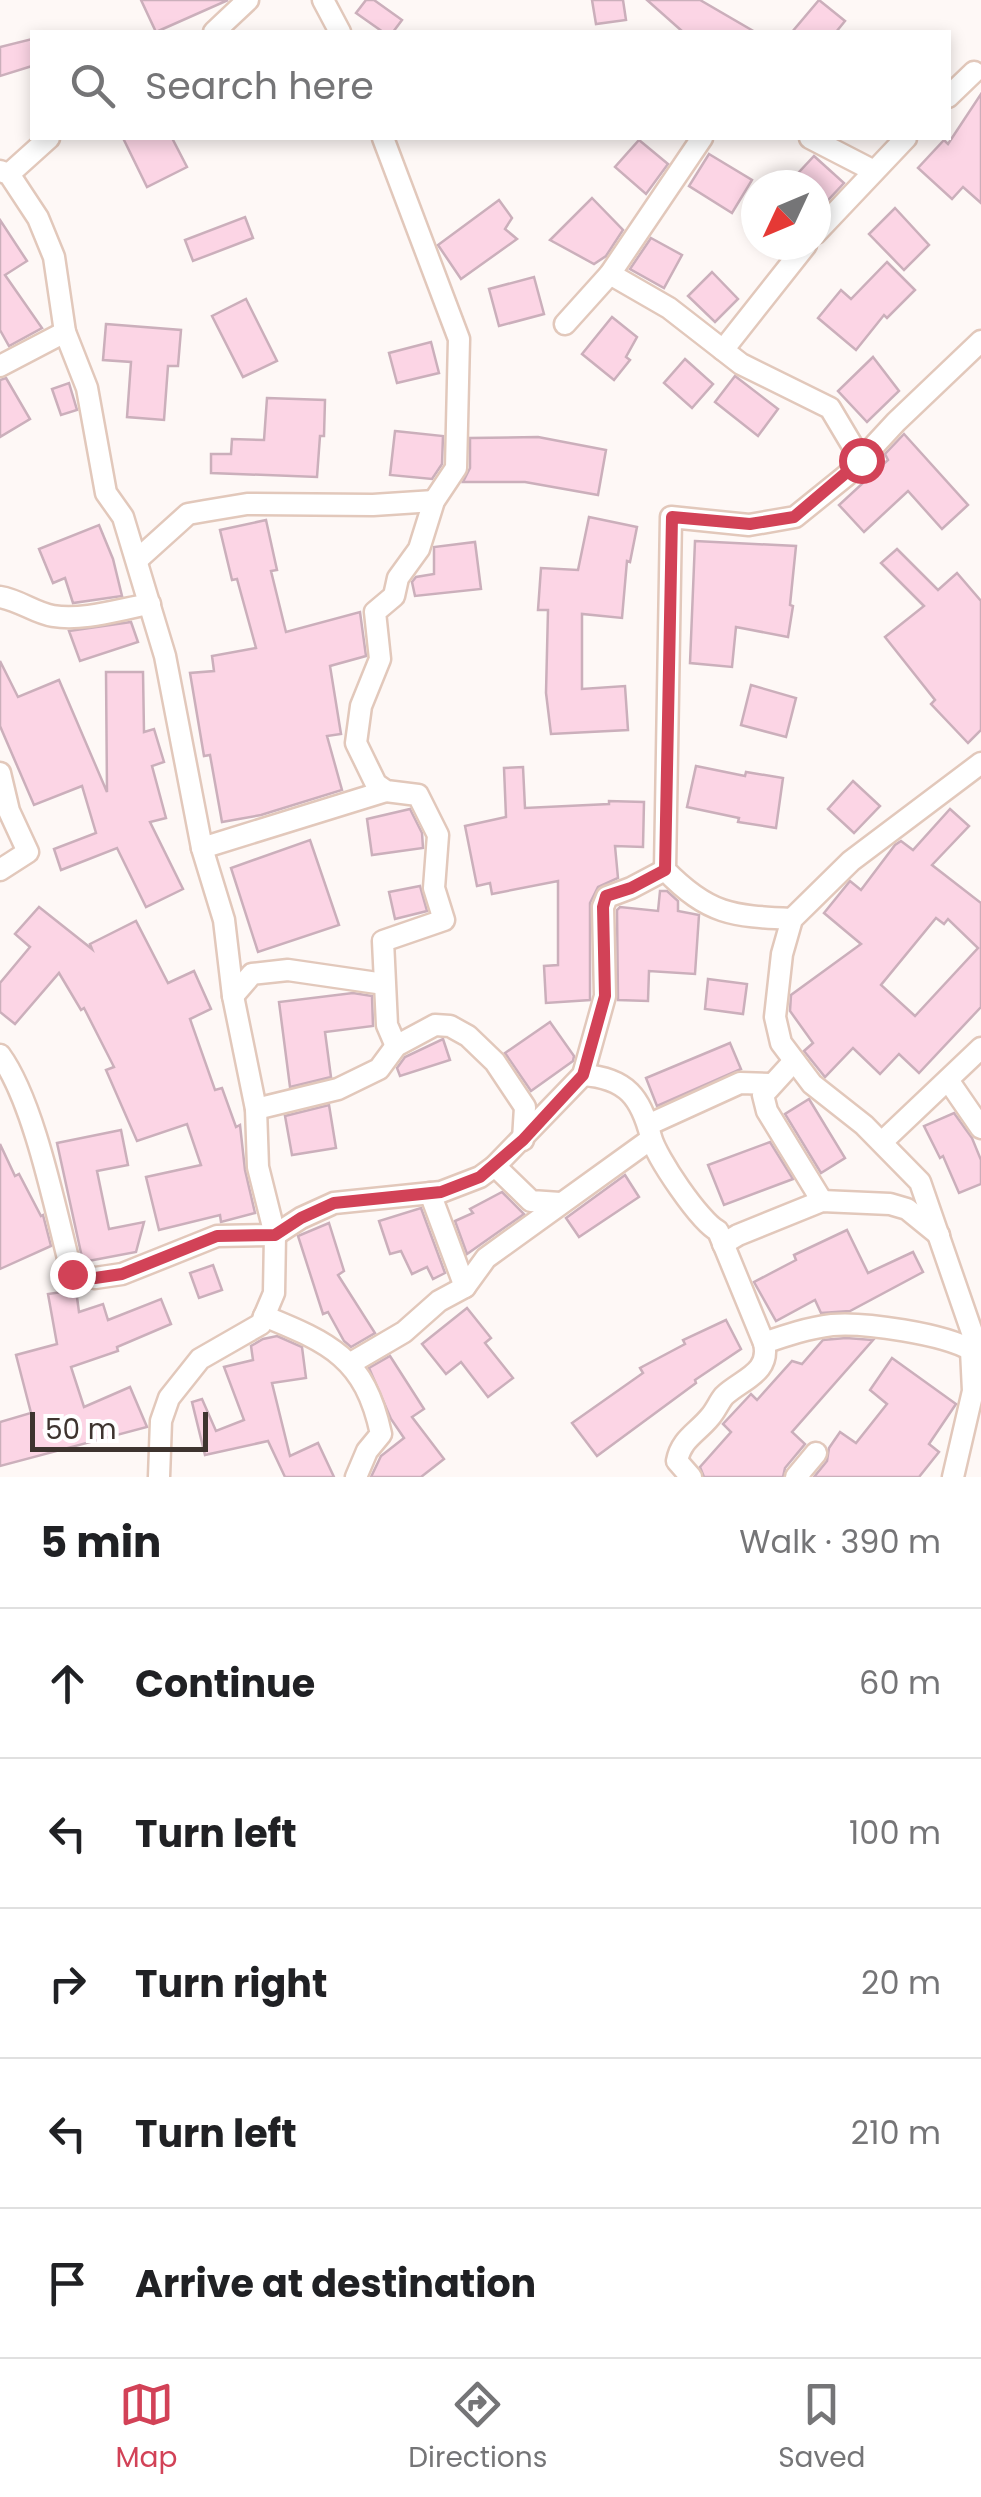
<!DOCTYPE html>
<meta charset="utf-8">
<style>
:root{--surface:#fff;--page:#f6f6f6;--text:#202124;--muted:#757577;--line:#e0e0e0;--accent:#d24257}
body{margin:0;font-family:Poppins,sans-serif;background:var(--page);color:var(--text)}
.compass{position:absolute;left:741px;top:170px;width:90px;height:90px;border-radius:50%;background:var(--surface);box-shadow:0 5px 15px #0003;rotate:226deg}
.scale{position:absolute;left:30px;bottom:25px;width:178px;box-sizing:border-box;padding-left:10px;border:5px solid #3e342f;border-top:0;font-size:28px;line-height:35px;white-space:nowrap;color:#3e342f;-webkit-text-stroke:8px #fff;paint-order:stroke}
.stop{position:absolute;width:30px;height:30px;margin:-22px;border:8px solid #d24257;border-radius:50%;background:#fff}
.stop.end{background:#d24257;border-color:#fff;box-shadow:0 2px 10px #0008}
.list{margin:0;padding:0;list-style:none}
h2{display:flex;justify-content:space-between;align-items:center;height:130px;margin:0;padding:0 40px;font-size:42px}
h2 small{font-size:32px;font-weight:400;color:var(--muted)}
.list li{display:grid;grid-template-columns:65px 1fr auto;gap:30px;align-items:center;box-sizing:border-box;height:150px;padding:0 40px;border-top:2px solid var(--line)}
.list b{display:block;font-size:38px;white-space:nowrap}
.list em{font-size:32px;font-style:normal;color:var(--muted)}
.icon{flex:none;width:55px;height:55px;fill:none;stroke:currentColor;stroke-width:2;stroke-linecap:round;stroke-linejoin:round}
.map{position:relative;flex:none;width:981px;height:1477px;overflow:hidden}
.search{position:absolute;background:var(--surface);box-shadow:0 5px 15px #0003;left:30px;right:30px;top:30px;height:110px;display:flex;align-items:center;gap:25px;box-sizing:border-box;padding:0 35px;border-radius:0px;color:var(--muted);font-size:38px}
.sheet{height:880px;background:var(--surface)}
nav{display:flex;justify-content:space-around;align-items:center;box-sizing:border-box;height:140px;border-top:2px solid var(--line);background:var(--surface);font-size:28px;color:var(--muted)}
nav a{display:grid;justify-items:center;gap:5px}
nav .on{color:var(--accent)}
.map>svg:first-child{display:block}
.building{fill:#fcd5e5;stroke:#cbafbb;stroke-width:2.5;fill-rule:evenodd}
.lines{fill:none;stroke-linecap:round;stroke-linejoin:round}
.street-casing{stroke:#e2c8bb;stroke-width:25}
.street{stroke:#fff;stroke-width:20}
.route{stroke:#d24257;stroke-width:12}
</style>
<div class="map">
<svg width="981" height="1477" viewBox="0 0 981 1477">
<rect width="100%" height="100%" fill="#fef8f6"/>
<g class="building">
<polygon points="141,0 228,0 156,32"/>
<polygon points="366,0 374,0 402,20 393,32 383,32 356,13"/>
<polygon points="592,0 623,0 626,20 596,24"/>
<polygon points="647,0 700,0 755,32 683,32"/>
<polygon points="819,0 845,21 836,32 792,32"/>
<polygon points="32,39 32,66 0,76 0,47"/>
<polygon points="981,94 981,203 963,187 952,199 918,168 944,140 948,144"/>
<polygon points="123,138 172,138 187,167 147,187"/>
<polygon points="639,140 668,164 646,194 615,167"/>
<polygon points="709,154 752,180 732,213 689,186"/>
<polygon points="814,156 844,183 816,213 816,185 787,185"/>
<polygon points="592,198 623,230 606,256 594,264 550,240"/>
<polygon points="499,200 512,218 505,229 517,239 461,279 438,245"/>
<polygon points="895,208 929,245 904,270 869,234"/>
<polygon points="245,217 253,238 193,261 185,240"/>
<polygon points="0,220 27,261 5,275 42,328 9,346 0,330"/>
<polygon points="651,238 682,255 664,288 630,269"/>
<polygon points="887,262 915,290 887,318 884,315 856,350 818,318 841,290 851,299"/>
<polygon points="712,272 738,299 715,322 688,296"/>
<polygon points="534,277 544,314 499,326 489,289"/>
<polygon points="246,299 277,361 243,377 212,316"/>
<polygon points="612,317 637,337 626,357 630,360 614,380 582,354"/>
<polygon points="106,324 181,330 178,366 168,366 164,420 127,417 131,362 103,360"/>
<polygon points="431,342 439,373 397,383 389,353"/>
<polygon points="873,357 899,391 867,422 838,391"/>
<polygon points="685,359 713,384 692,408 664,383"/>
<polygon points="735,376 778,409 758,436 715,402"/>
<polygon points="6,378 30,419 0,437 0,380"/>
<polygon points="69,383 77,410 61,415 52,389"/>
<polygon points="267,398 325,400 324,436 320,436 317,477 211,473 211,454 231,454 232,439 264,440"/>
<polygon points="395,431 443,436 442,464 432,479 390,475"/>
<polygon points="904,434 968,505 942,529 908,491 864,532 839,505 888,460 885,454"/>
<polygon points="538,437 606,450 598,495 525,482 463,482 470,468 470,438"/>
<polygon points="589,517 637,527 630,562 627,561 622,618 582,614 582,689 625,686 628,730 551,734 546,693 548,610 538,610 541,568 578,570"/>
<polygon points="266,520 277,570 271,571 286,632 360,612 366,656 330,666 341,734 327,736 342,790 261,815 222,822 210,755 204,756 190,673 214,671 212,656 256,648 237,579 232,580 220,530"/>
<polygon points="99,525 113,559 122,596 73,603 65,578 53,583 39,549"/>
<polygon points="695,541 796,546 790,605 793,606 788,637 736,627 732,667 690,663"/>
<polygon points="475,542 481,589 415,596 412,582 416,577 434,574 434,547"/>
<polygon points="897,549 938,590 957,573 981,601 981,730 968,743 931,704 935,700 885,637 924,606 881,563"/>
<polygon points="131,622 138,642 80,661 69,631"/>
<polygon points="0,661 18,697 59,680 107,792 106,672 143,672 144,732 154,729 164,762 152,766 166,818 150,822 183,889 146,907 117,848 61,870 54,849 96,833 82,786 34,805 0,726"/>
<polygon points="751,685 796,698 786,737 741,725"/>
<polygon points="696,766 745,776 746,772 783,778 776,828 738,822 739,818 687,807"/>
<polygon points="523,767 525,808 609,804 609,801 644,802 643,847 615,846 618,878 598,887 590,903 590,1000 546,1003 544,966 558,965 558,881 492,894 490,883 477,886 465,826 506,817 504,768"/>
<polygon points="853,781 880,806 854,833 828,809"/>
<polygon points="410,809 422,833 423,848 372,855 367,819"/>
<path d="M950,809L969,826L932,865L981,903V1007L919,1073L899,1054L880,1074L853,1048L825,1077L804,1051L813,1043L790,1011L791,995L861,944L824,913L850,881L861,890L895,845L901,841L913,850ZM936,918L944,924L948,919L978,948L915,1016L881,985Z"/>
<polygon points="310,840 339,925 258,952 231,868"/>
<polygon points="420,886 427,911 395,919 389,892"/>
<polygon points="660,891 667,891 678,901 678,911 699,915 695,974 649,971 648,1001 618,1000 617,910 620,907 658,911"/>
<polygon points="39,907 92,949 90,944 136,921 168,983 194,971 211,1009 190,1019 215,1090 222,1088 236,1127 240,1125 245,1170 255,1213 221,1222 220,1215 159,1230 146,1177 201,1165 187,1124 137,1141 106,1070 114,1067 84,1008 81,1010 59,973 15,1024 0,1012 0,983 30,947 15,934"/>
<polygon points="708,979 747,984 743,1014 705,1009"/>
<polygon points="353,993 372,996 373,1026 325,1032 331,1077 290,1087 279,1002"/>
<polygon points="550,1022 574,1056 573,1061 531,1091 505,1053"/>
<polygon points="443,1039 450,1060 400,1076 397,1068 405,1057"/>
<polygon points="730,1043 741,1069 657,1106 646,1078"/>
<polygon points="809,1099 845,1158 821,1173 785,1114"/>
<polygon points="329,1105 336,1148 292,1155 285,1116"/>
<polygon points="954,1113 972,1138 981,1160 981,1184 959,1193 943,1156 940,1158 924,1126"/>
<polygon points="121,1130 128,1165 97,1171 109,1229 144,1222 136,1252 83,1262 57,1143"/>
<polygon points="770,1142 793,1179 724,1205 708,1165"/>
<polygon points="0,1144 15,1176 19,1174 41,1216 43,1215 51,1246 0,1269"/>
<polygon points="625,1175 639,1197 579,1237 566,1218"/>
<polygon points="502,1192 524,1214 467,1254 455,1221 473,1213 470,1209"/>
<polygon points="421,1208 445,1273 433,1279 427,1267 412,1274 401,1251 390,1254 379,1221"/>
<polygon points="329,1223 344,1271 338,1275 375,1333 351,1347 344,1341 328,1312 323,1314 298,1236"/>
<polygon points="847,1230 868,1273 913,1252 923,1272 850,1311 821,1313 815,1300 776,1321 754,1282 796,1260 794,1255"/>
<polygon points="213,1265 222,1290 199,1298 190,1273"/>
<polygon points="76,1290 79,1312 103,1304 108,1320 161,1299 171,1324 117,1347 118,1351 71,1367 84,1407 130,1387 147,1427 0,1466 0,1422 31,1413 16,1355 57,1344 48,1294"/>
<polygon points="467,1308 491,1338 485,1343 513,1378 488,1397 461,1362 446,1374 422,1344"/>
<polygon points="726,1320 741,1349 695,1380 696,1383 597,1456 572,1423 643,1373 640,1368 685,1344 683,1340"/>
<polygon points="277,1336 302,1347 306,1378 272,1383 290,1456 318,1443 334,1477 285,1477 268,1441 205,1455 192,1402 202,1399 216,1431 244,1420 224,1367 253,1360 251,1346 263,1339"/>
<polygon points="846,1338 873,1340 792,1432 805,1444 785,1468 783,1477 704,1477 700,1467 731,1432 723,1424 751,1394 757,1400 792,1361 802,1364 823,1340"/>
<polygon points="390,1356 424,1409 412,1417 444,1459 421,1477 371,1477 381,1456 404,1438 391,1419 369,1368"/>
<polygon points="892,1358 956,1404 929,1444 939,1452 919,1477 814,1477 827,1461 829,1448 840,1432 856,1443 887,1404 870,1390"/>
</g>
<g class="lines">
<defs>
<g id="street">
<polyline points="323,0 340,32"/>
<polyline points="214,32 248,0"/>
<polyline points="948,97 974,72"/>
<polyline points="383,138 459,339 456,468 434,501 419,549 398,578 394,596 375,612 380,659 361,706 356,743 376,784 386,791 418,795 438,835 434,888 444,920 383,941 387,1025 396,1046"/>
<polyline points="810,138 874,171"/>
<polyline points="0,171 9,174 38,218 54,257 65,332 87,388 106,493 123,517 165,656 202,848 224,920 233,996 256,1109 258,1167 275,1235 274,1293 261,1324 200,1359 169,1398 161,1421 159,1477"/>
<polyline points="9,174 49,138"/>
<polyline points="816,233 906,138"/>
<polyline points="610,274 669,308 741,364 830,408 861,460"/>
<polyline points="565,324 610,274 702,138"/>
<polyline points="723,350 806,245"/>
<polyline points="0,366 65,332"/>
<polyline points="137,560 188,514 205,511 247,504 373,505 434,501"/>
<path d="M0,597C19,600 35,613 53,616C84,621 120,609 150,604"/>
<polyline points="0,773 9,811 28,852 0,870"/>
<polyline points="202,848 386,791"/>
<path d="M792,919C732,916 709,915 665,870L671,517L749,525L795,517L847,475L896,422L981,341"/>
<polyline points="233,996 252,974 288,970 384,984"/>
<path d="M0,1055C35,1103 56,1214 72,1274L95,1278L122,1274L217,1236L275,1235L301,1218L334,1203L441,1192L480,1177L495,1166L583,1075L605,996L603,907L607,897L631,888L665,870"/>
<polyline points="794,1061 763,1095 767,1111 822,1201"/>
<path d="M583,1075C627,1078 641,1098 651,1137C656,1157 700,1222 718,1231L764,1343C771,1373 742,1379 724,1396C719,1402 716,1410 710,1417C697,1433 681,1439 677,1461L691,1477"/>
<polyline points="948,1080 981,1128"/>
<polyline points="256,1109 338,1089 379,1069 396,1046 435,1025 450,1026 468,1036 495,1062 525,1107 523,1140"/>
<polyline points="650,1124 740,1083 770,1084"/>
<polyline points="882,1142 981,1048"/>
<polyline points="495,1166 531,1201 560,1203"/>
<polyline points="430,1193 465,1287"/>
<polyline points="723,1244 738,1235 822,1201 890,1204 907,1209 939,1235"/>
<path d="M264,1316C330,1343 365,1358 381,1434L367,1451L356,1477"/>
<path d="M764,1343C787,1335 808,1328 832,1325C864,1322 944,1334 971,1350"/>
<polyline points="351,1363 404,1332 439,1301 465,1287 486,1258 651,1139"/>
<polyline points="796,1477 816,1453"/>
<polyline points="953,1477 973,1391 971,1350 975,1341 920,1182 864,1125 812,1084 781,1043 775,1017 782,954 792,919 851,861 981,763"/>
</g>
</defs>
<use href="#street" class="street-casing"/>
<use href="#street" class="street"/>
</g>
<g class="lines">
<polyline class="route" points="72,1274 95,1278 122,1274 217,1236 275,1235 301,1218 334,1203 441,1192 480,1177 523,1140 583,1075 605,996 603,907 606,896 631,888 665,870 672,517 750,524 794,517 861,460"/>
</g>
</svg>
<svg class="compass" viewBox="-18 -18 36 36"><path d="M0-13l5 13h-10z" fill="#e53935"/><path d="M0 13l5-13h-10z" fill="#757577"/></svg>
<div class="scale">50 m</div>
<div class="stop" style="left:861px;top:460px"></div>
<div class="stop end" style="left:72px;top:1274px"></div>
<div class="search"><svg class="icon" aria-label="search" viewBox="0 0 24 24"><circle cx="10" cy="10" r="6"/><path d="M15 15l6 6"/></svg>Search here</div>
</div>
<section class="sheet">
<h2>5 min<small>Walk · 390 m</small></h2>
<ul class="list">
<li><svg class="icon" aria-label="ahead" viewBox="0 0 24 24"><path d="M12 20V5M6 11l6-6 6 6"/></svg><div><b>Continue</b></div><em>60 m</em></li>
<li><svg class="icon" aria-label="left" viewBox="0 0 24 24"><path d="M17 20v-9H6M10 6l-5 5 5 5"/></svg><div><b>Turn left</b></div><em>100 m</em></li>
<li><svg class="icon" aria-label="right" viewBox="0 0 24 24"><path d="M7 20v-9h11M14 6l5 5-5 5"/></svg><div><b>Turn right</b></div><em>20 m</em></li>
<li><svg class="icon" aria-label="left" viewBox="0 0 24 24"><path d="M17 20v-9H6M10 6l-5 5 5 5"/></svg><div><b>Turn left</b></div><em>210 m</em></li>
<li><svg class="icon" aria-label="arrive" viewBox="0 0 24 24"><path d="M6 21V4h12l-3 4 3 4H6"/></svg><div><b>Arrive at destination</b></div></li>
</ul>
</section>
<nav>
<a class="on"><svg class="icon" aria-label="map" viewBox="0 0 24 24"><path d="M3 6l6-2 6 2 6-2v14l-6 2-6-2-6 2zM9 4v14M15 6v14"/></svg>Map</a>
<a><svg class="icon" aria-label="directions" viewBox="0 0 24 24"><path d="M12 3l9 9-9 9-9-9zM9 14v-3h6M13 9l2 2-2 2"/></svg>Directions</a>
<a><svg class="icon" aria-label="saved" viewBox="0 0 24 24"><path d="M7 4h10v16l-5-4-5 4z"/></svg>Saved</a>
</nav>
